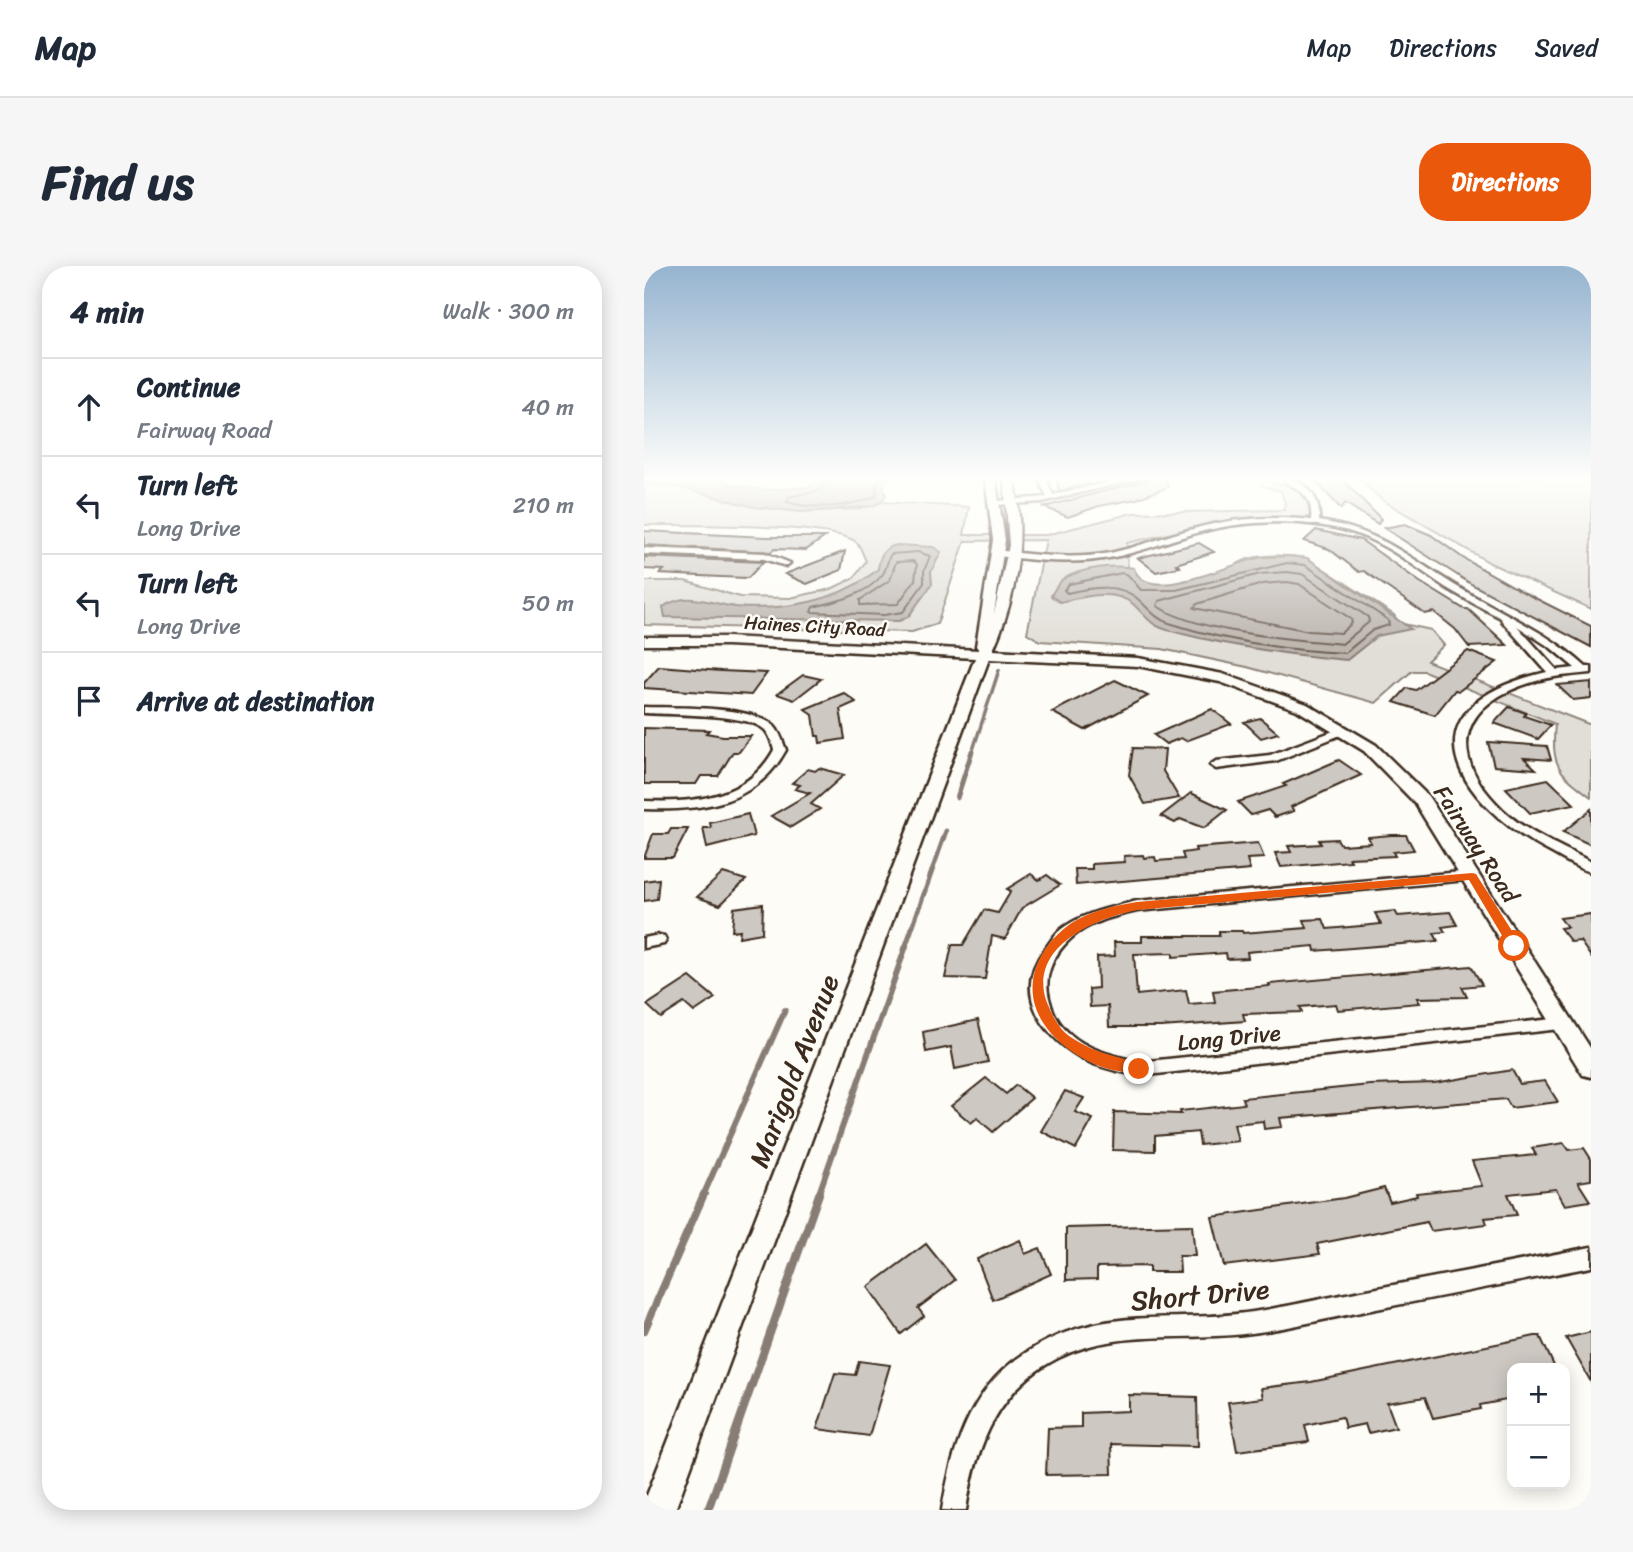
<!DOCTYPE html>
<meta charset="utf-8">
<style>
:root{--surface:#fff;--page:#f6f6f7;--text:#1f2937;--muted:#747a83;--line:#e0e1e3;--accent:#ea580c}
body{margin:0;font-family:Sriracha,sans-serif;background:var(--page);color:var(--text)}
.controls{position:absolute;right:21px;bottom:21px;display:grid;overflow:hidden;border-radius:14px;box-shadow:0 4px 18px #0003}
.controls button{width:63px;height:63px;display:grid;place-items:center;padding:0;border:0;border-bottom:2px solid var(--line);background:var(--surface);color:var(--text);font:35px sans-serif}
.stop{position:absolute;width:21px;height:21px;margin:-16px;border:5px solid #ea580c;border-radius:50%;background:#fff}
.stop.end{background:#ea580c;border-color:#fff;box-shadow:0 2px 7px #0008}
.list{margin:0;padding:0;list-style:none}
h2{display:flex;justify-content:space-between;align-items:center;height:91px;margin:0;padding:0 28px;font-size:30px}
h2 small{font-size:23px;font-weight:400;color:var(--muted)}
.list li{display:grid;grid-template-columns:46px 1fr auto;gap:21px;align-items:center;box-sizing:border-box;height:98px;padding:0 28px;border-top:2px solid var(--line)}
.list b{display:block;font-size:26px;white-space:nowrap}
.list p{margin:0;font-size:23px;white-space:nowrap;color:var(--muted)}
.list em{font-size:23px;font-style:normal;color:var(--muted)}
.icon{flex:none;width:38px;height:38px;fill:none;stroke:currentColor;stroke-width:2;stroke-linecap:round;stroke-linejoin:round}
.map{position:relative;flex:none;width:947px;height:1244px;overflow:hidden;border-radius:28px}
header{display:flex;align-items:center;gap:42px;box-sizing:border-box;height:98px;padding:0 35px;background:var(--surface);border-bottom:2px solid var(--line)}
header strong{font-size:33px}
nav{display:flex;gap:38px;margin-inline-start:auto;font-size:24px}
.intro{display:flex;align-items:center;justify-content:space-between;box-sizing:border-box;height:168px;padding:0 42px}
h1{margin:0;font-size:49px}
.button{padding:18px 32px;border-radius:28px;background:var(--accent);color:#fff;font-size:24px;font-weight:700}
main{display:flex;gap:42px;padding:0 42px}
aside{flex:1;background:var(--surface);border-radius:28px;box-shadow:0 4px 18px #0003}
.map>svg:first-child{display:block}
.green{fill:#e1ded7;stroke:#8e847a;stroke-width:2}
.water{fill:#bbb4ad;stroke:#887d74;stroke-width:2}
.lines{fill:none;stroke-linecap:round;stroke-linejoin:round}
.shore{stroke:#6e6157;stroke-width:2}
.stream-far3{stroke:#887d74;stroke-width:3.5}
.stream-far2{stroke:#887d74;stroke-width:5}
.stream-far1{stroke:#887d74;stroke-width:6}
.stream{stroke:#887d74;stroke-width:8}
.building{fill:#cdc8c2;stroke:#3b2a1e;stroke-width:2}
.street-casing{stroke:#3b2a1e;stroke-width:5}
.secondary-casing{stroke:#3b2a1e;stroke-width:5}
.street{fill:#fdfcf7;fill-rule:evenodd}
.secondary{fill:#fdfcf7;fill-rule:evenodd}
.route{fill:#ea580c}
.labels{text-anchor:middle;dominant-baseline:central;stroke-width:5;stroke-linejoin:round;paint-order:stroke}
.far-street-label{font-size:19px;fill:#3b2a1e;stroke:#fdfcf7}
.street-label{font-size:23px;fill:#3b2a1e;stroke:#fdfcf7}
.near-street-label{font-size:28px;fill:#3b2a1e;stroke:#fdfcf7}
</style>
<header>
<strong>Map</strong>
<nav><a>Map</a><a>Directions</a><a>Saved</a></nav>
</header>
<div class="intro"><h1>Find us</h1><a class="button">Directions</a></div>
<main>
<aside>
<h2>4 min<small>Walk · 300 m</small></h2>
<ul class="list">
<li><svg class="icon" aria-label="ahead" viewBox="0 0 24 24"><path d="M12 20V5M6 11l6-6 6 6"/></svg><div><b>Continue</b><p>Fairway Road</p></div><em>40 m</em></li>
<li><svg class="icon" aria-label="left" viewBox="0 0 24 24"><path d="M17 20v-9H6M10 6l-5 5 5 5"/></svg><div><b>Turn left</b><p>Long Drive</p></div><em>210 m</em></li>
<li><svg class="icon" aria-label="left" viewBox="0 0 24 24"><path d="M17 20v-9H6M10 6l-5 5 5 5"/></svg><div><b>Turn left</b><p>Long Drive</p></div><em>50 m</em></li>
<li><svg class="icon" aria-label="arrive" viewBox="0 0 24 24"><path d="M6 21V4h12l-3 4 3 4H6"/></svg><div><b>Arrive at destination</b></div></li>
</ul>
</aside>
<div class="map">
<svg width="947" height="1244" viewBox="0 0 947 1244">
<rect width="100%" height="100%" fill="#fdfcf7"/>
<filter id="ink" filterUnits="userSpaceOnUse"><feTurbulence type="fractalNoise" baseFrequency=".0143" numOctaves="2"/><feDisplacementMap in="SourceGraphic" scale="14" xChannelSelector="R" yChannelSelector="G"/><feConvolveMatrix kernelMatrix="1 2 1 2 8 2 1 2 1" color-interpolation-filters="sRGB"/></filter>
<g filter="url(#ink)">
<g class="green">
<path d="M614,211H628V217L652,221L667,236L666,251L576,256L483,277L484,305L490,317C521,322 555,316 585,303C591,300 597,295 604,293C621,288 646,289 663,292L750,349L755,357L787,364L800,379L783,395L947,459V531C914,506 907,501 911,458L780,405H768L732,437L603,401L518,383L396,375L383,367L402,274L321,275L293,358L268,366L0,359V315H41L96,331L146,332L187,323L210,312L222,295C219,290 217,280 212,276C189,257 36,259 0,259V218L36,221L97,238L157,246L214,243L237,236L325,241L320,269H402L489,247L640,244L641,237L637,225L618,220Z"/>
<polygon points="713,211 947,211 947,343 848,298 738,234"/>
</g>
<g class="water">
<polygon points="0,211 71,211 89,219 121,224 163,221 180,211 247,211 239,218 242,229 237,236 229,240 157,246 110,241 36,221 0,218"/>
<path d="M253,279L289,281L297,286L287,306L288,318L264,351L255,355L21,351L19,341C44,324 65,338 92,341C141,345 196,335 234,303C236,289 239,282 253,279Z"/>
<path d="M643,290L663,292L767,363L733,370L703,394C644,389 584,380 527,365C505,359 504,352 489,338C470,322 438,331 416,336L407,330C410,324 414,316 421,312C439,302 470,298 490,302C502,339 582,300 610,293C620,290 632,291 643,290Z"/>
</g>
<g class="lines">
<g class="shore">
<path d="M184,211L176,224L145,231L143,236C171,244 206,241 233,230L232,217L236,211"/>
<path d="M274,286L286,290L280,305V317L259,346L240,349L167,346L169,341C192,336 223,329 239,308C243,302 243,294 247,288Z"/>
<polygon points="269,295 273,298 271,314 254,338 216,339 216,334 246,314 252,296"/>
<path d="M643,297L661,299L744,354L745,359L729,364L701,387C642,384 581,375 525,357C512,353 505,343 495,334C476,316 446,322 423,327L420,324L425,318L478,307L484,309L497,324H532Z"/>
<path d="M643,306L658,308L724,351L725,356L698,378C648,373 555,367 513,340L515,335L616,308Z"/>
<polygon points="643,316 655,318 707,353 708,357 697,367 665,365 550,342 553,338 618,318"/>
</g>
<polyline class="stream-far3" points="328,487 355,404"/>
<g class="stream-far2">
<polyline points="313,532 328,485"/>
<polyline points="261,682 302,565"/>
</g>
<g class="stream-far1">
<polyline points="59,930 141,744"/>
<polyline points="174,930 262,680"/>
</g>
<g class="stream">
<polyline points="0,1065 60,928"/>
<polyline points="64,1244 175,928"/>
</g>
</g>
<g class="building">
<polygon points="412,211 439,211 441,218 445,218 415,225"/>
<polygon points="515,211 521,211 524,221 492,233 455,240 424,251 400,241"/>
<polygon points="668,211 696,211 737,253 734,258 701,237 697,243"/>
<polygon points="761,258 787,269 819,292 881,327 947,360 947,381 827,318 740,262"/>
<polygon points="672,264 717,274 776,316 820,343 824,343 863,379 825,381 811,363 790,346 781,348 720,305 715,306 685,283 660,275"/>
<polygon points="0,265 122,271 181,271 162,284 130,283 127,286 0,279"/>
<polygon points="555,277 570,286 532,298 536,301 512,306 494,292"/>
<polygon points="201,285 197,304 163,318 141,308"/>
<polygon points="0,291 119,296 104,312 77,311 16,308 20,304 0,303"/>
<polygon points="824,385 853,396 815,425 811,424 791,449 750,436 763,422 772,424"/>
<polygon points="15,400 77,405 123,407 107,429 0,422 0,417"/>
<polygon points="159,409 177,413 150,434 133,428"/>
<polygon points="471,414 504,430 441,464 408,446"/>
<polygon points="947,416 947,432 929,434 913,419"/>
<polygon points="200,427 212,436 196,443 201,473 176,477 175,470 172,470 169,449 161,443"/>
<polygon points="865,441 882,447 880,450 907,459 894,473 850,457"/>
<polygon points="568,443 587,458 542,475 537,472 522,478 510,469"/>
<polygon points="616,452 634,467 617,472 600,456"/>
<polygon points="0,462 65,464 62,467 79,470 107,470 95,486 89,486 74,510 57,510 52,518 0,518"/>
<polygon points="844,476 903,480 907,494 880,492 892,503 850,500"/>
<polygon points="489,482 521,483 519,505 535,532 501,538 485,509"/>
<polygon points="695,494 717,509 647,541 650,545 631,551 624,544 607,549 594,536 642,520 639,518"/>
<polygon points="175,502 200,509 167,538 176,543 147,561 127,550 166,527 151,523 156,519 148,517 164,503 171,505"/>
<polygon points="904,513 930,538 886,547 862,522"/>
<polygon points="547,527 583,544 560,562 536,553 531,557 517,550"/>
<polygon points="947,543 947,579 919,566"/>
<polygon points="104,548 110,570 63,582 59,562 67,562 66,557"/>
<polygon points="27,563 44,563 29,592 0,592 9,568 24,568"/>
<polygon points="747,569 762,569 770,584 749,586 751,590 705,592 707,595 637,601 631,587 647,586 644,580 677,578 675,574 693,573 697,579 727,577 724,571"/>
<polygon points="614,577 620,592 603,593 606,604 432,619 431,603 448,603 448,598 481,596 480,590 499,589 500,592 511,591 512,595 540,593 538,587 552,585 551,582"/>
<polygon points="79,607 102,614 76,639 53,631"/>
<polygon points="387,608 395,614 403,609 416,619 378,642 361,673 348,670 341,713 301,712 308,679 319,679 340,644 354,647 367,625 363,623"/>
<polygon points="15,613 13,633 0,635 0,615"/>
<polygon points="119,638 118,667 95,671 96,664 88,665 90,642"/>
<polygon points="751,645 754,650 806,646 813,659 798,661 801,666 790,667 794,675 671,685 670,680 603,686 604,692 583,693 582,687 529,691 529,687 490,688 493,729 542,724 545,738 571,736 569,725 626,720 625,718 827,700 838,719 818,721 823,731 773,732 776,737 694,744 692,738 656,741 658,746 599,748 601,755 517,761 465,761 464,740 446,741 445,723 454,722 453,691 471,690 470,676 498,676 498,670 575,670 575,665 598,665 599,667 663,662 660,654 679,653 683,663 717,660 737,658 731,647"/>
<polygon points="947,648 947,691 936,675 927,676 916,662 923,661 916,652"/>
<polygon points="46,711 71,732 50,746 40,737 17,752 3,739"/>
<polygon points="334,754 344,796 311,803 307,781 282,786 279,766"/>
<polygon points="868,804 876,818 901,815 914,836 867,842 862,833 636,852 638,861 620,863 619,855 590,858 594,875 556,879 554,866 511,870 511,885 469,884 470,846 537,848 536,845 600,838 598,832 726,819 790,817"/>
<polygon points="342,812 362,828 372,819 388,832 349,866 333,852 327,857 307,840"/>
<polygon points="421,825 440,832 431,846 449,853 432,883 397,865"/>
<polygon points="920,877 925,884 940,882 947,893 947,914 934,916 946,935 921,939 912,923 864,928 873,949 841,952 843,958 787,965 783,956 673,978 676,988 580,1000 568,951 700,932 740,922 746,936 773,930 772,927 838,920 828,895 892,889 888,882"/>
<polygon points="548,959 551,990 535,990 536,1006 505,1006 505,1000 453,1001 453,1013 422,1014 422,962"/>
<polygon points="376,974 381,988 396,982 407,1008 349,1034 333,993"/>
<polygon points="282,978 311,1014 274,1042 280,1050 257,1068 224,1021"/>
<polygon points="947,1066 947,1116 922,1072"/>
<polygon points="891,1070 896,1070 911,1102 868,1102 868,1133 836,1139 837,1143 789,1152 781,1131 743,1137 752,1161 724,1167 721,1158 701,1162 698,1151 661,1159 665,1176 593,1185 584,1136 619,1132 617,1122 667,1116"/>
<polygon points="215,1095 246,1099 225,1170 173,1163 191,1107 211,1109"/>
<polygon points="485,1129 553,1131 554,1180 467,1178 468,1208 402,1209 404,1162 437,1161 437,1147 485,1145"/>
</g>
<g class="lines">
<defs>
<g id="street">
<polygon points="394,211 401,211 409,229 487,211 502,211 398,236 352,239 348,237 352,235 403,231"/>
<path d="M641,212C664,214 677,234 675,255C738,264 767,294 819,324C862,349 905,367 942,401H947V407C927,409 908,410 889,416C820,436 801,483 852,537C877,565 915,579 947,596V606C934,603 921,594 908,587C807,535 755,439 903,406L858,355L857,352C838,342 819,332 801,321C770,300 741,276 704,265C656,252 600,254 552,267C523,275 494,287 465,292C428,299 390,294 353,290L349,287L353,284C390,289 429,294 466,287C495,281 521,270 549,263C588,252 628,250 667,254C669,232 659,225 641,216ZM873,360L907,382L931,402L913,404Z"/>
<polygon points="0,282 121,287 146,297 142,300 120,293 0,288"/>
<path d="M0,441C32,442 107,439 130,460C136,466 139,476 142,484C112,539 57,545 0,543V535C50,537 103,533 130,484C128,477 126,469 121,464C104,447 26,449 0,447Z"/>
<polygon points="700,461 706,464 704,466 632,495 572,503 566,499 572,495 626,489"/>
<path d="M828,605L833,607L835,610L833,613L493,645C481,648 468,650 457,655C426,665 396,697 405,732C408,745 415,759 426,768C445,785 471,790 495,796L919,752L925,754L927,758L925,762L495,810C479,806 459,803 443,795C402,774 366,728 401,683C405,678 409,671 414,666C436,647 466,642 493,635Z"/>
<polygon points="15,669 20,670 22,674 20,678 0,682 0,672"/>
<path d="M947,981V1001C870,1016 794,1031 717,1046C681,1053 645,1062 608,1067C544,1076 473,1062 414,1092C353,1123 332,1180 322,1244H298C307,1188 325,1126 374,1092C454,1036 522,1059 609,1046C647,1040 685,1031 723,1024C798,1010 872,996 947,981Z"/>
</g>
<path id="secondary" d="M341,211H351L361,274L350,348L365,279L360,211H370C382,272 374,328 349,384L494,392L579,408L663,438L732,479L784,530L947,783V811L939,809L771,537L720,485L653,444L576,416L494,400L345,393L31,1244H0V1237L331,392L83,379H0V371H83L335,384L332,380L349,274Z"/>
</defs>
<use href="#street" class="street-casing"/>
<use href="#secondary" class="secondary-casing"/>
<use href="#street" class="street"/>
<use href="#secondary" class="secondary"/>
</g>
</g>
<linearGradient id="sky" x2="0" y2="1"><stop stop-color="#96b4d0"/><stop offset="0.55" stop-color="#fefefb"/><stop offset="1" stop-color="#fefefb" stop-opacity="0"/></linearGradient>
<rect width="947" height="386" fill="url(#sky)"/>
<path class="route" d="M828,607L832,608L875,676V683H866L825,614L493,644C452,652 385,680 402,734C407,747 414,762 425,770C453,789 471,789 500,799V807L495,808C483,806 469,805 458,801C408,782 368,737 400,685C408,673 419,662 431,655C450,644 471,640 493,636Z"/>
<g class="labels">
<g class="far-street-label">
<text transform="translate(171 360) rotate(3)">Haines City Road</text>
</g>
<g class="street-label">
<text transform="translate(832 578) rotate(57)">Fairway Road</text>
<text transform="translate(585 772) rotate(-6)">Long Drive</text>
</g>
<g class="near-street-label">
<text transform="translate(150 805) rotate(-69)">Marigold Avenue</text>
<text transform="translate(556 1029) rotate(-5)">Short Drive</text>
</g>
</g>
</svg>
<div class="controls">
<button>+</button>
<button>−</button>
</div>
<div class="stop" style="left:870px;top:680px"></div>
<div class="stop end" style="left:495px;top:803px"></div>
</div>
</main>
